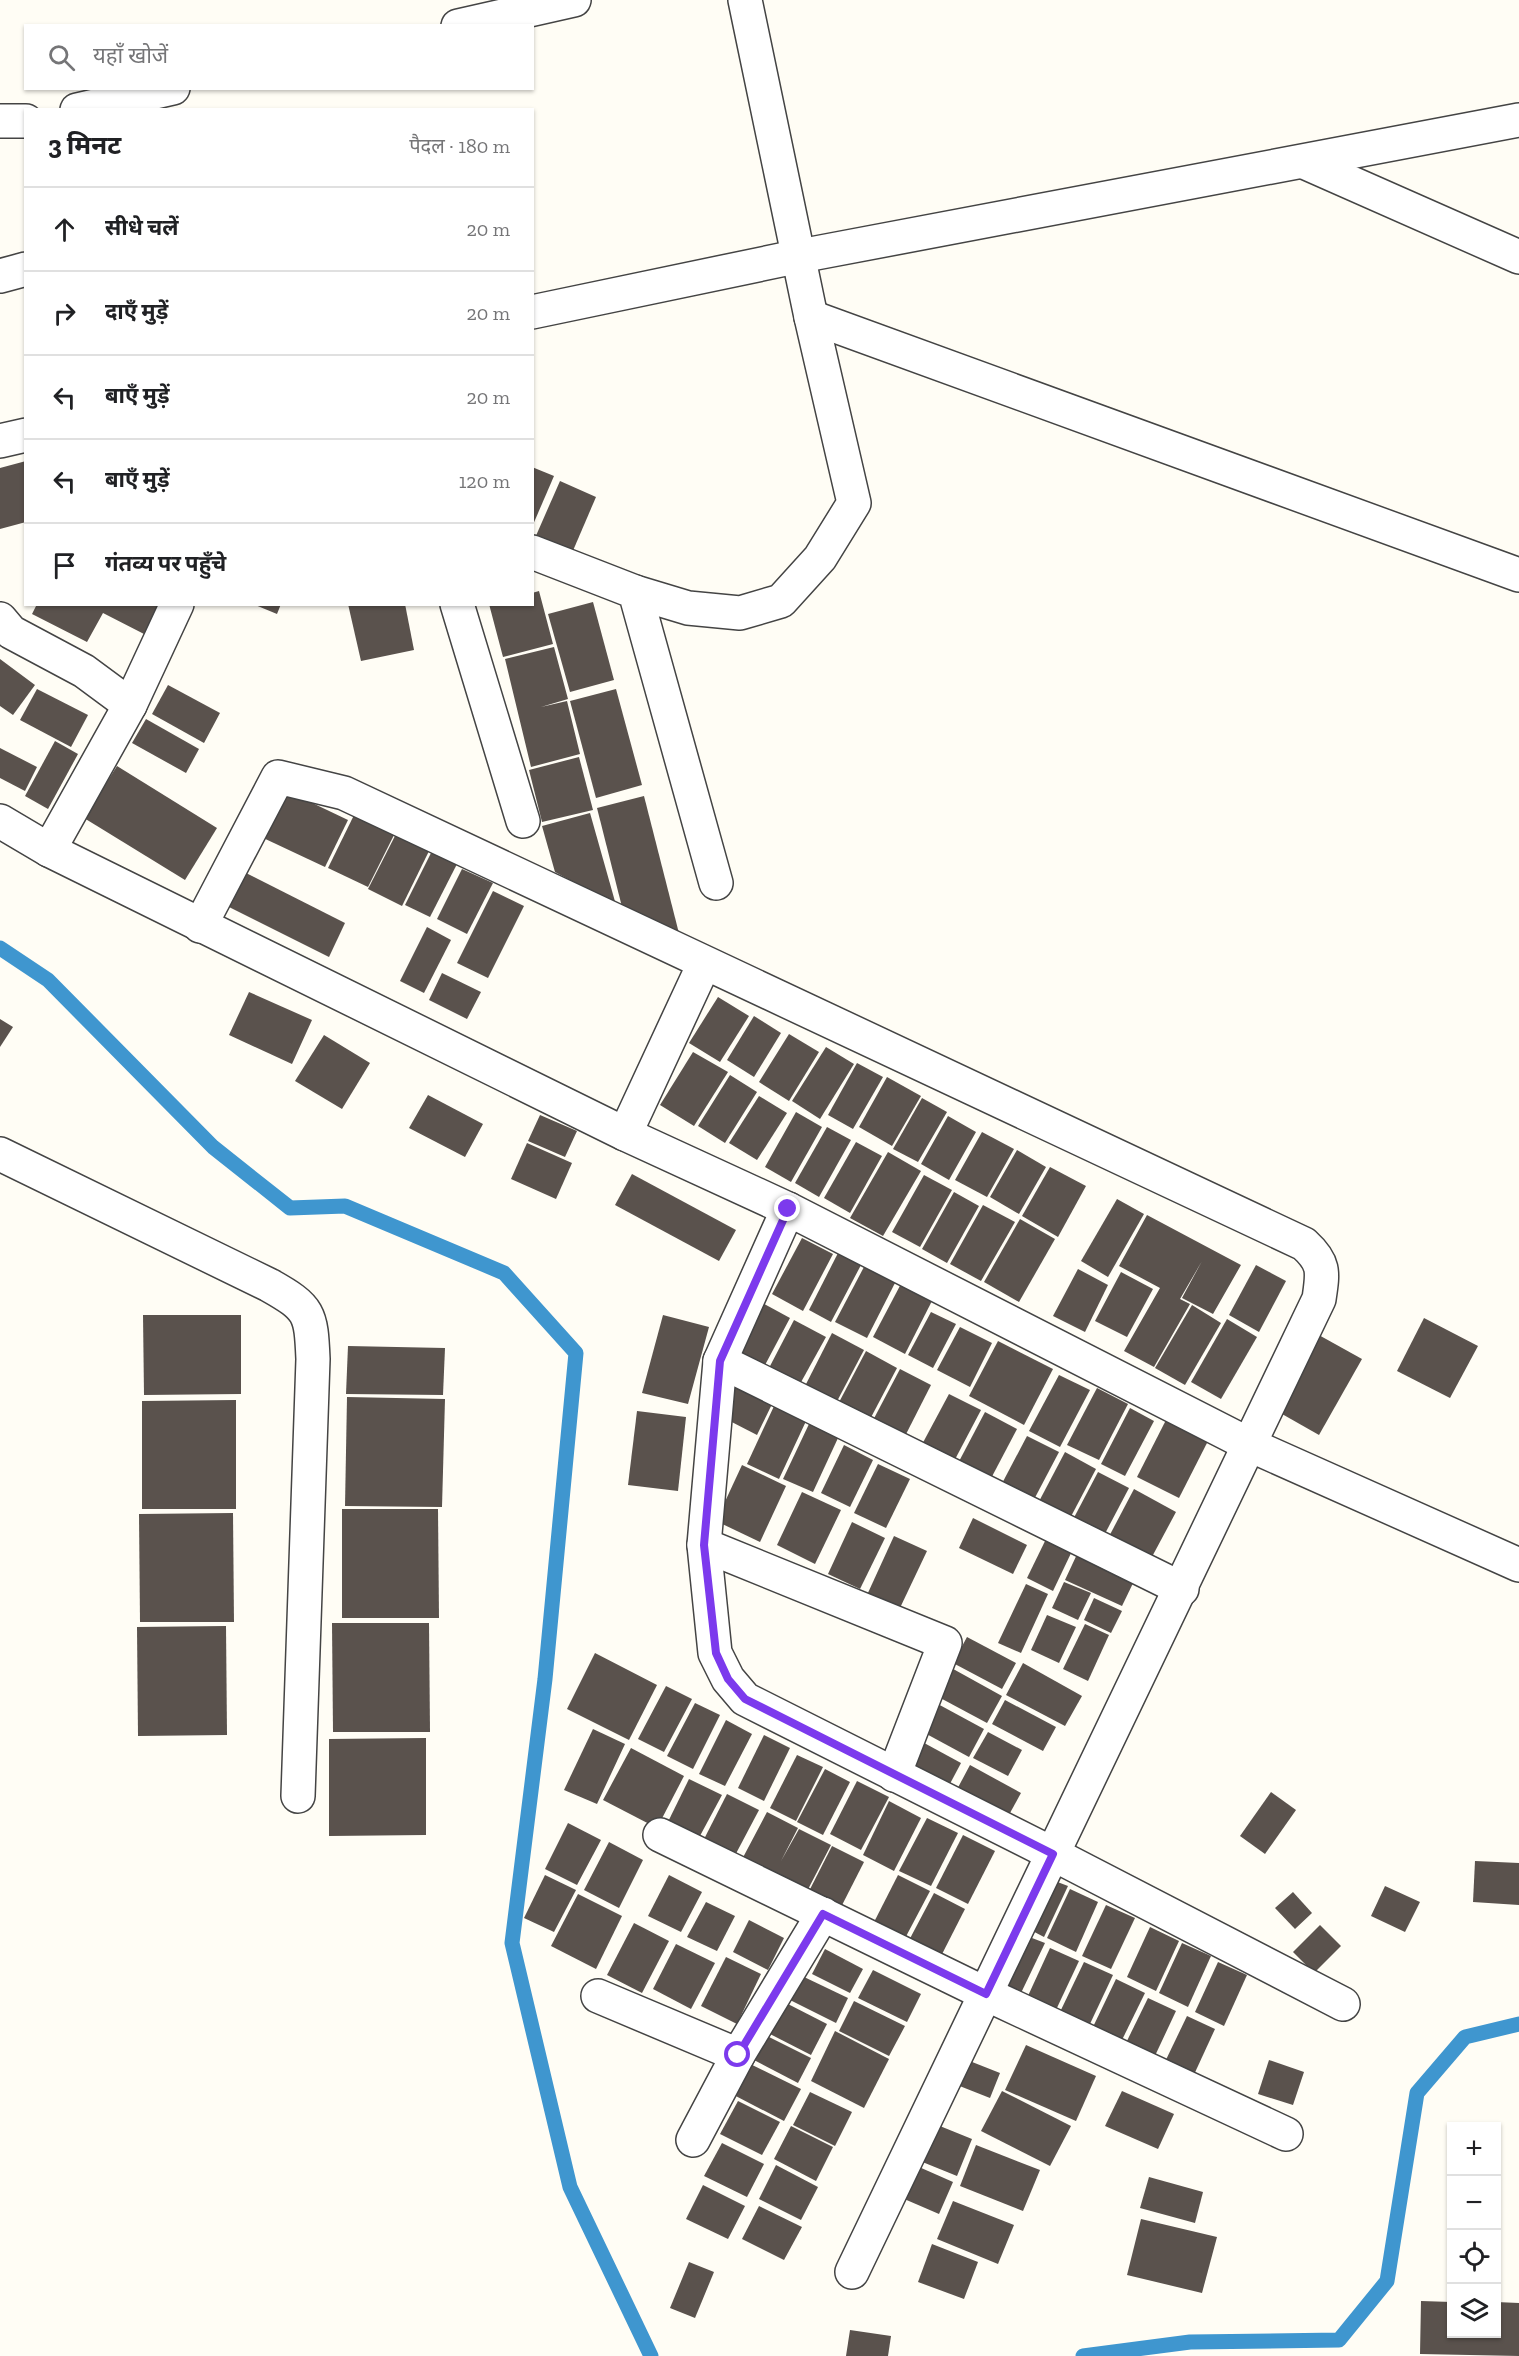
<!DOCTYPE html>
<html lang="hi">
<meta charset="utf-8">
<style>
:root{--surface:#fff;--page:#f6f6f6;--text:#202124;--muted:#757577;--line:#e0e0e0}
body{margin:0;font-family:"Zilla Slab","Noto Sans Devanagari",serif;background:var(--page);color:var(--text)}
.controls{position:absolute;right:18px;bottom:18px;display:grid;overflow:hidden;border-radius:0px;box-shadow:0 2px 4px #0004}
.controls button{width:54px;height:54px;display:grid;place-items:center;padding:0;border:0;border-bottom:2px solid var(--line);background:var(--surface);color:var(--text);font:30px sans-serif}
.stop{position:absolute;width:18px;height:18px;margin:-14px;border:4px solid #7c3aed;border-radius:50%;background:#fff}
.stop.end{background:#7c3aed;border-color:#fff;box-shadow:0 2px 6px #0008}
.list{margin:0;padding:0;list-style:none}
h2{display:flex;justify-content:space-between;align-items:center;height:78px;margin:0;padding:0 24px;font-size:26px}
h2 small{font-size:20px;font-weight:400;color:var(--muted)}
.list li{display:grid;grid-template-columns:39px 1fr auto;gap:18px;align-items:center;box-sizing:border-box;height:84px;padding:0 24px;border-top:2px solid var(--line)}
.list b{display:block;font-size:22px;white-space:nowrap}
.list em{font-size:20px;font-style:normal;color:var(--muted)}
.icon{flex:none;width:33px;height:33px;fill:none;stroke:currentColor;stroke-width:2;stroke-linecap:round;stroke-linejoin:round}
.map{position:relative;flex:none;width:1519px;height:2356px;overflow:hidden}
.search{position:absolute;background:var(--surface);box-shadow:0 2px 4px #0004;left:24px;top:24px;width:510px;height:66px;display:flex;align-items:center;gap:15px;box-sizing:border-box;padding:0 21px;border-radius:0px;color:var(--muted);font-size:22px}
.panel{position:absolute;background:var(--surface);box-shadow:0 2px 4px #0004;left:24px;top:108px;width:510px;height:498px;border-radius:0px}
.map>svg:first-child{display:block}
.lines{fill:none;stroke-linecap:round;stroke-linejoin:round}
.stream{stroke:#3f96cf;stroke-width:15}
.building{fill:#5a524d}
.minor-casing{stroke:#444;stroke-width:36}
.minor{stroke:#fff;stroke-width:33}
.route{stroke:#7c3aed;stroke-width:8}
</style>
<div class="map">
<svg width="1519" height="2356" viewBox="0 0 1519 2356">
<rect width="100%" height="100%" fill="#fffdf5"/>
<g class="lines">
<g class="stream">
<polyline points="0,948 48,980 213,1147 290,1208 345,1206 504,1273 576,1353 545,1679 512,1943 570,2187 651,2356"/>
<polyline points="1083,2356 1190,2342 1339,2340 1387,2281 1417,2093 1465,2037 1519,2024"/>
</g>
</g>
<g class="building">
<polygon points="26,461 26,522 0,529 0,468"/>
<polygon points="532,467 554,476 532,527"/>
<polygon points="560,481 596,497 572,553 535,538"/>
<polygon points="539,591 553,644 503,657 489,604 532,604 532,593"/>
<polygon points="593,602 614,680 570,692 548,614"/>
<polygon points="37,604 160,604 144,634 103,613 87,642 32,614"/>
<polygon points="253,604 281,604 277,614"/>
<polygon points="348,604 405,604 414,650 361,661"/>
<polygon points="554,647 568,699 541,707 567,701 580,754 531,767 505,659"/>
<polygon points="0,659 35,685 13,715 0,706"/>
<polygon points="168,685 220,713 204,743 152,714"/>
<polygon points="37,689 88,715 71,747 20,720"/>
<polygon points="616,689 642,785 596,798 570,701"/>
<polygon points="146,719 199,749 186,773 132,743"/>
<polygon points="55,741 78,754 48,809 25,796"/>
<polygon points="0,748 37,767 25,791 0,778"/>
<polygon points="579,757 593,810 542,822 529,770"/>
<polygon points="117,766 217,828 185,880 84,818"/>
<polygon points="283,789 348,820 325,867 259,836"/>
<polygon points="644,796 683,949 622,907 597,808"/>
<polygon points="356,811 396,831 368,887 328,868"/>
<polygon points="590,813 616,905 555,872 542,826"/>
<polygon points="397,832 430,849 402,906 368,889"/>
<polygon points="432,851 457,864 430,917 405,905"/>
<polygon points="462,869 493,883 467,934 437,919"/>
<polygon points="244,872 345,923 329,957 227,906"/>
<polygon points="493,891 524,906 488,978 457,963"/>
<polygon points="427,927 451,940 424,993 400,981"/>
<polygon points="442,973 481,992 467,1019 429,1000"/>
<polygon points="249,992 312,1020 292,1064 229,1035"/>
<polygon points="718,997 749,1016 720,1062 689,1043"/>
<polygon points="754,1016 781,1033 754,1077 727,1060"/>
<polygon points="0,1019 13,1027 0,1047"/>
<polygon points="789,1034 819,1052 789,1101 759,1082"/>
<polygon points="324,1035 370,1063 342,1109 295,1081"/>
<polygon points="826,1047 854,1064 820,1119 792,1101"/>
<polygon points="693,1052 728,1072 694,1126 660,1105"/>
<polygon points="857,1063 883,1077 853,1129 828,1115"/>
<polygon points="730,1075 757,1092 725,1143 698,1126"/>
<polygon points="887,1077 921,1096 892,1146 859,1127"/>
<polygon points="428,1095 483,1124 465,1157 409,1128"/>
<polygon points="759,1096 787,1113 757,1160 729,1143"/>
<polygon points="922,1098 947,1112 918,1162 893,1149"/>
<polygon points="796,1112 822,1127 791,1182 765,1167"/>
<polygon points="540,1115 577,1131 565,1157 528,1141"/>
<polygon points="948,1116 976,1132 949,1180 921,1164"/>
<polygon points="827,1127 851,1140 819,1197 795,1183"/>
<polygon points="982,1132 1014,1149 987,1197 955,1180"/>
<polygon points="856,1142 882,1156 850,1213 824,1198"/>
<polygon points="527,1143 572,1163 556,1199 511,1179"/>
<polygon points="1017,1150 1046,1167 1019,1214 990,1197"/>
<polygon points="888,1152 921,1171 883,1236 850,1218"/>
<polygon points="1050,1167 1086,1186 1058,1237 1022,1216"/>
<polygon points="632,1174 736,1230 719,1261 615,1205"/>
<polygon points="924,1175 952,1190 920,1247 892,1232"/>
<polygon points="954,1192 979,1206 947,1263 922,1249"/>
<polygon points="1117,1199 1144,1214 1108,1277 1081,1261"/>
<polygon points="983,1205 1015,1222 981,1281 950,1264"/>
<polygon points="1147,1215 1241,1265 1213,1314 1182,1298 1202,1261 1180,1299 1190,1304 1154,1367 1124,1351 1160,1288 1119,1266"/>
<polygon points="1020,1219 1055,1239 1019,1302 984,1282"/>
<polygon points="802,1238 833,1254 803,1311 772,1294"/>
<polygon points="838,1253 861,1265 831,1322 809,1310"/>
<polygon points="865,1265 896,1281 867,1338 835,1322"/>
<polygon points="1256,1265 1286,1281 1259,1332 1229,1315"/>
<polygon points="1078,1269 1108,1285 1085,1332 1053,1316"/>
<polygon points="1121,1272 1153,1289 1127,1337 1095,1321"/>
<polygon points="903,1280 934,1297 905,1354 873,1337"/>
<polygon points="759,1301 790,1318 765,1365 734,1349"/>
<polygon points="1192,1305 1221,1323 1185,1385 1155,1368"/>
<polygon points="931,1312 956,1324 933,1368 908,1355"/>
<polygon points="143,1315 241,1315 241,1394 144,1395"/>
<polygon points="663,1315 709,1327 688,1404 642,1393"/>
<polygon points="1424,1318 1478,1346 1450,1398 1397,1371"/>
<polygon points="1227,1319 1257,1337 1221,1399 1191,1382"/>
<polygon points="794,1320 826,1337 800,1384 769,1368"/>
<polygon points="960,1327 992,1343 970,1387 937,1370"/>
<polygon points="832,1333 864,1350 834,1407 803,1390"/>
<polygon points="1317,1334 1362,1359 1319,1435 1275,1410"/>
<polygon points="998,1341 1053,1369 1024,1425 969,1396"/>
<polygon points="348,1346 445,1348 443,1395 346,1394"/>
<polygon points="866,1351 897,1368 867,1425 836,1408"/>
<polygon points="900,1369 931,1385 902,1442 870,1426"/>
<polygon points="1059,1375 1090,1390 1060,1447 1029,1431"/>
<polygon points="734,1378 775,1398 757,1435 722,1417"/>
<polygon points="1097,1388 1128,1404 1099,1460 1067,1445"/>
<polygon points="949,1394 981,1410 951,1467 919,1450"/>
<polygon points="347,1397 445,1399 442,1507 345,1506"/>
<polygon points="236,1400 236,1509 142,1509 142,1401"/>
<polygon points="775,1404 807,1419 779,1479 747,1464"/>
<polygon points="1130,1408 1154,1421 1125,1476 1101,1464"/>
<polygon points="637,1411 686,1417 678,1491 628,1485"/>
<polygon points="985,1412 1017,1429 987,1486 955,1469"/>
<polygon points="1166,1420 1208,1441 1179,1498 1137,1477"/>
<polygon points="809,1424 838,1438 813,1492 783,1479"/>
<polygon points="1027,1436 1059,1452 1029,1509 997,1493"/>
<polygon points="844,1445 873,1460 850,1507 821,1493"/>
<polygon points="1065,1452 1096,1469 1066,1526 1035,1509"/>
<polygon points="878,1464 910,1479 886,1528 854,1513"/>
<polygon points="742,1465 786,1486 760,1542 716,1521"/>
<polygon points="1098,1472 1129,1488 1099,1545 1068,1529"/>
<polygon points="1134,1489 1176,1512 1146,1568 1104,1546"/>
<polygon points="802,1492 841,1510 815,1564 777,1545"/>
<polygon points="342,1509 438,1509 439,1618 342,1618"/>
<polygon points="233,1513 234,1622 140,1622 139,1514"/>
<polygon points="973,1518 1027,1545 1013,1574 959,1548"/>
<polygon points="852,1522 885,1538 860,1589 828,1574"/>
<polygon points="894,1536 927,1551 899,1610 867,1595"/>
<polygon points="1047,1537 1073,1549 1053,1591 1027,1578"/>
<polygon points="1079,1550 1136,1577 1122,1606 1065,1580"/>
<polygon points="1064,1582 1091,1593 1078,1620 1052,1608"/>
<polygon points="1026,1584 1048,1594 1021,1653 998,1643"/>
<polygon points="1094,1598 1122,1611 1111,1633 1084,1620"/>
<polygon points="1047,1615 1076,1627 1059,1663 1031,1650"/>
<polygon points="332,1623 429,1623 430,1732 333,1732"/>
<polygon points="1085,1624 1109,1635 1088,1681 1063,1669"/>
<polygon points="226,1626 227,1735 138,1736 137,1627"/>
<polygon points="967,1637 1016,1663 1002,1689 953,1663"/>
<polygon points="595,1653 657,1685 629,1740 567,1709"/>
<polygon points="1023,1663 1082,1696 1065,1726 1006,1695"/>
<polygon points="946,1665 1002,1696 987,1723 931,1693"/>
<polygon points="666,1686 692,1699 664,1752 638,1739"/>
<polygon points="1005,1700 1056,1727 1043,1751 992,1724"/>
<polygon points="695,1703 720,1715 693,1769 667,1756"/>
<polygon points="936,1703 984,1729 969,1757 921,1731"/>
<polygon points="726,1720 752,1734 725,1786 699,1774"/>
<polygon points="593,1729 625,1744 597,1804 564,1790"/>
<polygon points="988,1732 1022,1750 1008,1776 973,1758"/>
<polygon points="764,1735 790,1748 764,1801 738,1788"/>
<polygon points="426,1738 426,1835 329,1836 329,1739"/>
<polygon points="915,1738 961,1763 944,1795 899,1770"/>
<polygon points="631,1748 684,1776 657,1828 603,1800"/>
<polygon points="797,1755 823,1767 796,1821 770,1808"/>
<polygon points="970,1765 1021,1793 1005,1822 954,1795"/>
<polygon points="825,1769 850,1782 823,1835 797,1822"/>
<polygon points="689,1779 722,1795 694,1847 663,1832"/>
<polygon points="857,1781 889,1797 861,1850 830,1834"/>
<polygon points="1271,1792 1296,1810 1265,1854 1240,1836"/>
<polygon points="727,1794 759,1810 731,1863 700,1847"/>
<polygon points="889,1801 921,1818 894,1871 863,1855"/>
<polygon points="767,1812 798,1828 781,1861 799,1829 831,1845 803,1899 739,1865"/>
<polygon points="927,1818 958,1833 931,1886 899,1871"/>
<polygon points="568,1823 601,1840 577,1885 545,1869"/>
<polygon points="963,1835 995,1851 968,1904 936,1888"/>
<polygon points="609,1842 643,1860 619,1908 584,1890"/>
<polygon points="832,1846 864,1862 837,1915 805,1899"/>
<polygon points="1475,1861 1519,1863 1519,1905 1473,1902"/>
<polygon points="545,1875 576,1890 554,1932 524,1918"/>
<polygon points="669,1875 702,1892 681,1932 648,1916"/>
<polygon points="898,1875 930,1891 902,1944 871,1928"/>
<polygon points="1047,1878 1068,1886 1044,1937 1023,1926"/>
<polygon points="1385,1886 1420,1902 1405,1932 1371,1916"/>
<polygon points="1070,1889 1098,1902 1076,1952 1047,1938"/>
<polygon points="1293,1892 1312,1913 1295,1929 1275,1908"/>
<polygon points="934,1893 965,1909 938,1962 906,1946"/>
<polygon points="578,1894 622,1916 596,1969 551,1946"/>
<polygon points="706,1902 735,1916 717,1951 687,1937"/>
<polygon points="1106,1905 1135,1918 1111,1969 1082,1956"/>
<polygon points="749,1920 784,1938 768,1970 733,1952"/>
<polygon points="634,1923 669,1941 642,1993 607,1975"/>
<polygon points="1320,1925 1341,1946 1314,1973 1293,1952"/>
<polygon points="1150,1927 1179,1941 1156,1991 1127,1977"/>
<polygon points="1019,1933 1045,1943 1021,1993 996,1982"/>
<polygon points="1182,1943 1211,1956 1188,2007 1159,1993"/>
<polygon points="676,1944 715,1963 691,2009 653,1989"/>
<polygon points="1050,1948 1079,1961 1055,2012 1027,1998"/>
<polygon points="825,1949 863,1969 850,1993 812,1974"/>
<polygon points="726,1957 761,1974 737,2024 701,2006"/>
<polygon points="1084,1962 1113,1975 1089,2026 1060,2012"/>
<polygon points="1218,1962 1247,1975 1224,2026 1195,2012"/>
<polygon points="873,1970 921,1994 907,2022 858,1998"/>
<polygon points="802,1976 848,1998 836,2023 790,2000"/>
<polygon points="1116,1979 1145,1993 1121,2042 1092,2029"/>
<polygon points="1148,1998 1176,2011 1153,2060 1124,2047"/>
<polygon points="854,2001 905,2026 889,2056 839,2031"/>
<polygon points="786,2003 827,2024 811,2055 770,2034"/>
<polygon points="1187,2016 1215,2029 1192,2079 1163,2066"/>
<polygon points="835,2031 889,2059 864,2108 811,2081"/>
<polygon points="767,2036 811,2058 798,2083 754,2060"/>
<polygon points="1026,2045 1096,2076 1076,2121 1005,2090"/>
<polygon points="962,2058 1000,2073 990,2098 952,2083"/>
<polygon points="1269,2060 1304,2072 1293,2105 1258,2094"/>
<polygon points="746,2062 801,2089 784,2121 730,2093"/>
<polygon points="1002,2091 1071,2126 1050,2166 981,2131"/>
<polygon points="1122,2091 1174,2114 1158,2149 1105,2126"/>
<polygon points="810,2092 852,2112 835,2146 793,2125"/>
<polygon points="738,2101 780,2122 762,2155 720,2134"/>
<polygon points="930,2122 972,2139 957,2176 915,2159"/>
<polygon points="791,2126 833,2147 816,2181 774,2159"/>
<polygon points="722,2143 764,2164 747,2197 704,2176"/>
<polygon points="976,2145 1040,2170 1023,2211 960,2186"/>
<polygon points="910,2163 953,2182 939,2214 895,2195"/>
<polygon points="776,2165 818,2187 801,2220 759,2199"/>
<polygon points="1149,2177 1203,2192 1195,2223 1140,2208"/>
<polygon points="703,2185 745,2206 728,2239 686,2219"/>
<polygon points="953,2201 1014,2225 998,2264 937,2239"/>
<polygon points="759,2206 802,2227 784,2260 742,2239"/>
<polygon points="1141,2219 1217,2237 1202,2293 1127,2275"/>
<polygon points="932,2244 978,2262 964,2299 918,2282"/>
<polygon points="689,2262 714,2272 695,2318 670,2308"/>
<polygon points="1421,2301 1452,2302 1452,2334 1496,2334 1496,2302 1519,2303 1519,2356 1420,2354"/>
<polygon points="850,2330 891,2336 888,2356 846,2356"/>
</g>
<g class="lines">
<defs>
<g id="minor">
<polyline points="458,26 574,0"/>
<polyline points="77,110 173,88"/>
<polyline points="0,121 26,121"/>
<polyline points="1304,162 1519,257"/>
<polyline points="0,276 26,269"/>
<polyline points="532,312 800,256 1519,120"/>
<polyline points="811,317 1519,575"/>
<polyline points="0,441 26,435"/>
<polyline points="532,552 635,592 716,883"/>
<polyline points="635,592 688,608 740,613 781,601 820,558 854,503 811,317 745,0"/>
<polyline points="457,604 523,821"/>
<polyline points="0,619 11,632 84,671 130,705"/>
<polyline points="0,821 49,850 625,1134 788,1209 1250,1445 1519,1565"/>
<polyline points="49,850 130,705 177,604"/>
<path d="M200,926L278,777L344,793L1304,1244C1325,1263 1323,1272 1319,1299L852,2272"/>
<polyline points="625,1134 704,964"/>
<path d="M0,1154L269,1285C310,1308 311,1313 313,1359L298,1796"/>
<polyline points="788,1209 720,1361 704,1545 715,1653 728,1679 745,1699 1053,1854 1343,2004"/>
<polyline points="720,1361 1182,1589"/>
<polyline points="704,1545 945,1643 894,1775"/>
<polyline points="660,1835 986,1994 1286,2134"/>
<polyline points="598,1996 738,2055"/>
<polyline points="693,2140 738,2055 823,1914"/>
</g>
</defs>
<use href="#minor" class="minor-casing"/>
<use href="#minor" class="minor"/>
</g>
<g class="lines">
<polyline class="route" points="738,2055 823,1914 986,1994 1053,1854 745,1699 728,1679 716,1653 704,1545 720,1361 788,1209"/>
</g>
</svg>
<div class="controls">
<button>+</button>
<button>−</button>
<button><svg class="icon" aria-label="locate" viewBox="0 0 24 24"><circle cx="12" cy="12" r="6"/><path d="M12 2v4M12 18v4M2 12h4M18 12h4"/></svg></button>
<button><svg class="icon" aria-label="layers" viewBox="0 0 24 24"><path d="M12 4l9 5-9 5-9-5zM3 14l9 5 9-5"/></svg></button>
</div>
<div class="stop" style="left:738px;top:2055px"></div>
<div class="stop end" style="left:788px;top:1209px"></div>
<div class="search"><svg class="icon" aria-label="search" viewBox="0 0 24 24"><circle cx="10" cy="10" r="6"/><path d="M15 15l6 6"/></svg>यहाँ खोजें</div>
<section class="panel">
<h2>3 मिनट<small>पैदल · 180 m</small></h2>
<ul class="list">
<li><svg class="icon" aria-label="ahead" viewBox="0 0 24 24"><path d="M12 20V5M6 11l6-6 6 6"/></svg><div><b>सीधे चलें</b></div><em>20 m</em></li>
<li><svg class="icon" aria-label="right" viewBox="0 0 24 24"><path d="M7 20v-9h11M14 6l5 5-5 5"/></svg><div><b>दाएँ मुड़ें</b></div><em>20 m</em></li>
<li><svg class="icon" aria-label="left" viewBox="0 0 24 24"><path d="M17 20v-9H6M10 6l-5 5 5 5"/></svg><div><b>बाएँ मुड़ें</b></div><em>20 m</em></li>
<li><svg class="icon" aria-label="left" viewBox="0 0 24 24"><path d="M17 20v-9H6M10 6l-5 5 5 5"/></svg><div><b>बाएँ मुड़ें</b></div><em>120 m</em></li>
<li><svg class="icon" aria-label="arrive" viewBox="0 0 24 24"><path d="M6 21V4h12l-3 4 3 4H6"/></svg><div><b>गंतव्य पर पहुँचे</b></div></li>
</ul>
</section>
</div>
